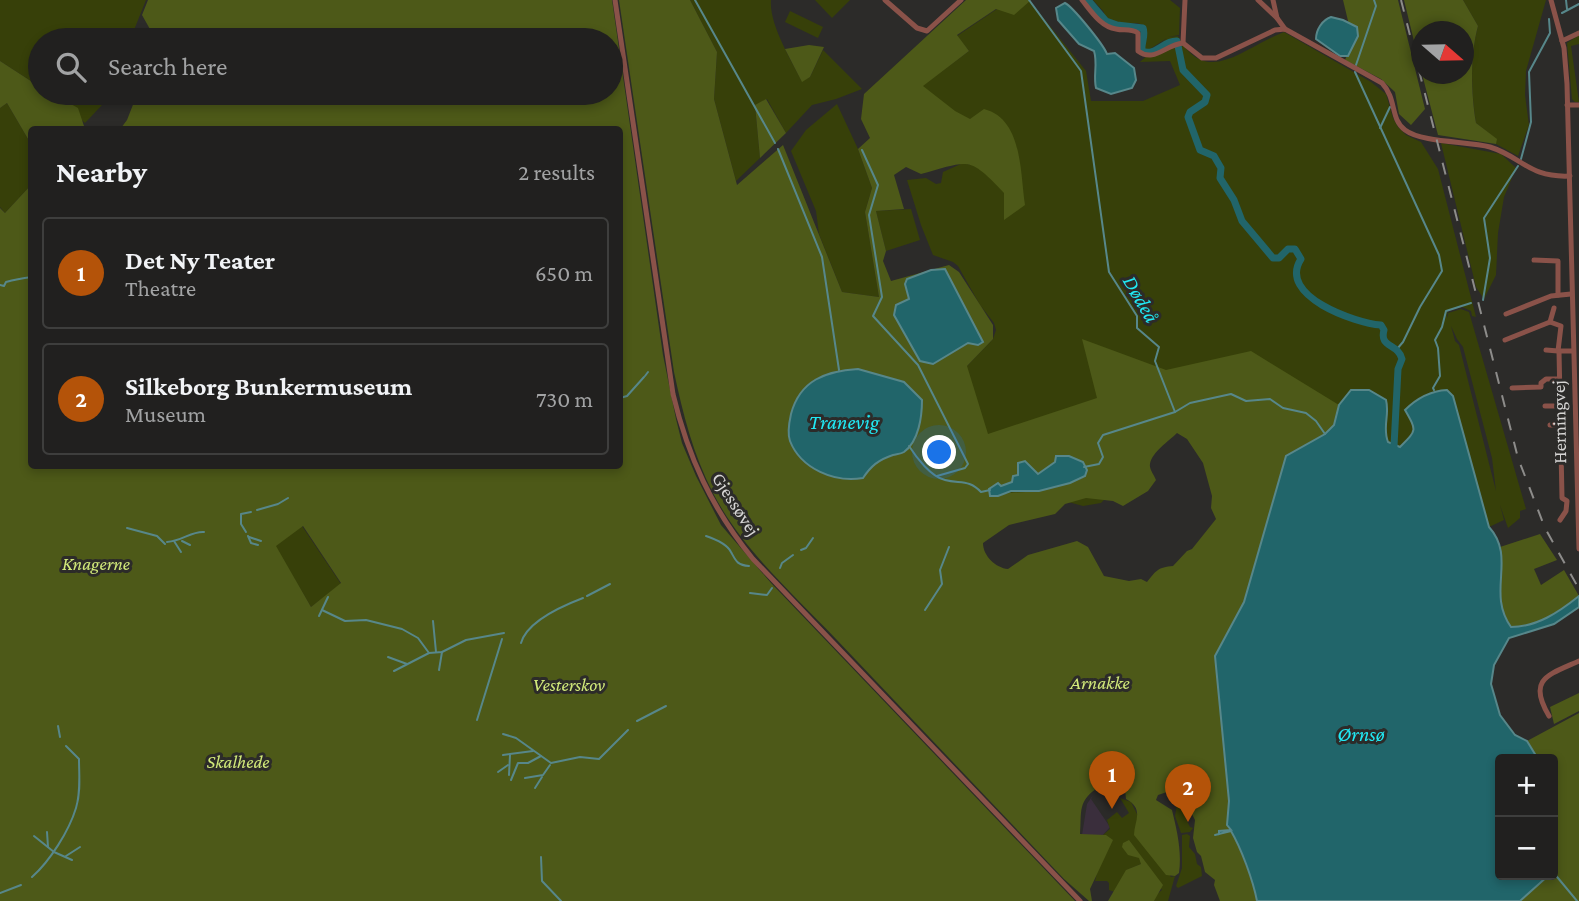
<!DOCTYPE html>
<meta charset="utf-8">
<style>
:root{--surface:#21201f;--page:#292828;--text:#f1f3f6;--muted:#a2a3a4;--line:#3e3e3d;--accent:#b45309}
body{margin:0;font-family:"Crimson Pro",serif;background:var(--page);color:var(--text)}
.controls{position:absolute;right:21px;bottom:21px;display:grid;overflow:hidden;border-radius:7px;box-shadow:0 4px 10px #0003}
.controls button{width:63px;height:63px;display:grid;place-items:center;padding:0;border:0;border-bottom:2px solid var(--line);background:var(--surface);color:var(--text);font:35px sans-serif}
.compass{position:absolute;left:1411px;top:21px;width:63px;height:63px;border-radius:50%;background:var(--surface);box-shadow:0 4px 10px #0003;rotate:110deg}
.you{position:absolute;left:940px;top:453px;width:24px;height:24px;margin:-18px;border:5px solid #fff;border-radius:50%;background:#1a73e8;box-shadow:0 0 0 10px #1a73e833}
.badge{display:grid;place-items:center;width:46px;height:46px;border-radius:50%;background:var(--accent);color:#fff;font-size:23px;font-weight:700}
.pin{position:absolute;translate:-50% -58px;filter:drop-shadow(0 2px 4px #0008)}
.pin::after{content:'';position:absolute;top:37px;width:24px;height:21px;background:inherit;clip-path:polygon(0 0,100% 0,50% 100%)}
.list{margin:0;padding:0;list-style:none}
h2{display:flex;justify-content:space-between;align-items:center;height:91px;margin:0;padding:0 28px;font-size:30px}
h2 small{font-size:23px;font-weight:400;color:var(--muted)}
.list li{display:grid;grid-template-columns:46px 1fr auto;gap:21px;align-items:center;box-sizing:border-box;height:112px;margin:0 14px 14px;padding:0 14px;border:2px solid var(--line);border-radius:7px}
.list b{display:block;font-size:26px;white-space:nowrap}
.list p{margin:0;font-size:23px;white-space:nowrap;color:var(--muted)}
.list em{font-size:23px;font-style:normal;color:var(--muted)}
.icon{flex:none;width:38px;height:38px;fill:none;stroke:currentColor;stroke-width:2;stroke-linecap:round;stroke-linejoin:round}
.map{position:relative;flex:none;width:1579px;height:901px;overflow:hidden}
.search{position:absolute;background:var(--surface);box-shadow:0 4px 10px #0003;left:28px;top:28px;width:595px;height:77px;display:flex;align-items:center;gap:18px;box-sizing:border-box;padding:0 24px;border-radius:38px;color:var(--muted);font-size:26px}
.panel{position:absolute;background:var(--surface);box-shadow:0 4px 10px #0003;left:28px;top:126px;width:595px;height:343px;border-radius:7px}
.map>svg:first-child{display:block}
.education{fill:#3a2e3c}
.green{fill:#374009;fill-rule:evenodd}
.forest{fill:#4d5918;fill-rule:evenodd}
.water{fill:#21656a;stroke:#57878a;stroke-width:2}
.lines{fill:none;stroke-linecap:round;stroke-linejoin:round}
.stream{stroke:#57878a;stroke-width:2}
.river{stroke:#21656a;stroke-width:7}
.minor{stroke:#8a5249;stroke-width:5}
.rail{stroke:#8d8c8a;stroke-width:2;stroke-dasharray:12 12;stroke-linecap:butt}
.labels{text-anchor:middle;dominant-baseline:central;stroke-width:6;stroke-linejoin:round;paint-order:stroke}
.street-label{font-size:19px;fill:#d6d5d4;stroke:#2c2b29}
.park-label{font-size:19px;font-style:italic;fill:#d2ea7a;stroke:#2c2b29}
.water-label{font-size:21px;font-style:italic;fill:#21e9f4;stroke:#2c2b29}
</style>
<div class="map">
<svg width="1579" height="901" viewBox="0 0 1579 901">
<rect width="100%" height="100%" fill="#2c2b29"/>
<polygon class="education" points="1093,795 1091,799 1110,827 1101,837 1091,863 1082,835 1087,804"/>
<g class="green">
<polygon points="0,0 146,0 130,40 40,40 40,87 0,61"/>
<path d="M690,0H771C769,24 791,60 802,81L810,77L823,50L862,89L836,99L812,105L786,133L767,99L755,105L760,158L736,181L714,99L717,52Z"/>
<polygon points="815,0 850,0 832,18"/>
<path d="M1029,0L1086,71L1091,101H1143L1180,85L1170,61L1140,62L1167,38L1150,49H1144L1143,44L1147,33L1143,25L1137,23L1118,24L1103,16L1104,12L1093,0H1170L1180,8L1179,35L1168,37L1178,36C1206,89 1244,47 1284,32L1371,82L1386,94L1393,118L1398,127L1406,135L1421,142L1438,169L1476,317L1472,316L1471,311L1462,307L1448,311L1447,315L1448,318V313L1461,309L1469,312L1526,509L1520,511V518L1508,528L1500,505L1504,520L1489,527L1453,396L1447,390C1429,391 1419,399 1406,410C1417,431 1416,429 1401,447L1388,442L1383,431L1388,410L1339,405L1286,456L1273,502L1177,426L1101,503L1083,506L1061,500L864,523L779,154L851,318L967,366L993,339L996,330L994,323L980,305L958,266L953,262L933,255L921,225L907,180L926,178L936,184L941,183L943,172L963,163L980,167L922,86L969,51L957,36L997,9ZM1451,326L1457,339L1463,347L1492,458L1496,491L1459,345L1455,341Z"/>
<path d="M1463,0H1546L1526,71L1525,95L1529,125L1518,156L1496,144V139L1476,123C1471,93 1470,56 1478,26Z"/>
<polygon points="790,11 823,27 818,38 785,22"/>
<polygon points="1579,35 1579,44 1571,46 1579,102 1575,102 1572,99 1567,43"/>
<polygon points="51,93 106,93 102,105 85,123"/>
<polygon points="7,103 31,144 31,185 5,213 0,207 0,108"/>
<polygon points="837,104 858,149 872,188 865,212 879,297 842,292 819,234 816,211 791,151 806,130"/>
<polygon points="1441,143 1501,154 1516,168 1504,197 1498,233 1496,275 1484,299 1476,287"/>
<polygon points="911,209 920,240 886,251 876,211"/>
<polygon points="302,526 341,584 311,607 275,546"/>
<polygon points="1120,798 1131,802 1139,818 1138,824 1171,877 1175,876 1168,901 1154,901 1155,896 1162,890 1129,840 1142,861 1141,864 1127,870 1115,892 1109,890 1109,883 1107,881 1095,881 1106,835 1103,835 1110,829 1107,820 1117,812 1122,818 1129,813"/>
<path d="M1178,798C1185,800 1188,808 1189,815L1185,817L1190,827L1193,828L1190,832L1181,833L1175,816Z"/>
<polygon points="1187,834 1190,836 1189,847 1195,854 1197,864 1201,867 1202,876 1178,888 1176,886 1182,868 1182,835"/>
</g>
<g class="forest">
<path d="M148,0H612L663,355L676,419L682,443L696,476L721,525L771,583L1075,901H0V208L5,213L31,185L32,466H620V130H123L121,128L127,120L136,97L133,93H611V40H147L151,31L142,15ZM303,526L341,583L311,607L276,546Z"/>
<path d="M619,0H690L717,52L714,99L737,185L783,145L842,292L879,297L865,212L872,188L858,149L870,138L861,119L864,94L966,0H1031L1014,15L996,9L957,35L969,51L923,86L955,111L970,119L984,109C1023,119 1020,173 1025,205L1004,220V193C968,155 970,161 921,174L906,167L894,175L904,209L876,211L886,251L883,261L891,281L949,265L959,272L993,325V339L967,366L988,434L1097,398L1082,339L1166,370L1251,351L1339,405L1334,425L1325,434L1286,456L1244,602L1215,656L1229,801L1227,826H1230C1231,832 1235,836 1237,841C1244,862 1253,880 1257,901H1220L1214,885L1215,880L1205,872L1201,856L1197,852L1193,838L1195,820L1184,798L1186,792L1183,784L1176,781L1170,791L1158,795L1156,800L1172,810C1177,831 1182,851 1179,873L1175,876L1166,875L1134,835C1134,822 1145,809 1126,799L1125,789L1118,788L1108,796L1099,787C1077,801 1082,811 1080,834L1106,835L1113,840L1090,889L1092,901H1089L1064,879C988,799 912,719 836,639C793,594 742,549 713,493C693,454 683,414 674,372ZM909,299L978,345L968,343L933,364L896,305ZM1177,433L1187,439L1203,463L1212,496L1211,508L1216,519L1192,549L1187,551L1173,566C1158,567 1156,571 1147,582L1141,579L1129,581L1104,576L1088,547L1077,541L1028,555L1008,569C996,568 983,556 983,543L1009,525L1055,514L1065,504L1086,498L1113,501L1123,506L1148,491L1156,480C1154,475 1149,469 1150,464C1152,452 1169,441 1177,433ZM914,438L905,451L872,464L812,468L791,442ZM1055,462L1085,477C1070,483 1054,489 1037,491C1023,493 1012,491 998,496L1001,486L1012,482L1018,475L1038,474Z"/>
<polygon points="1343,0 1398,0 1425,109 1411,125 1399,114 1395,92 1381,79 1345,60 1358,30 1349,25"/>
<path d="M1404,0H1463L1478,26C1470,55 1471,93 1476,123L1497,139L1496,144L1438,135L1422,74H1464V32H1422L1421,70Z"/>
<polygon points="809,45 824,47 810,77 802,82 785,49"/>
<polygon points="0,61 40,87 40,93 51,93 78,108 85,129 32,130 31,144 7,103 0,108"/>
<polygon points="766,99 786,133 760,158 755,105"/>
<path d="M1540,534L1557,560L1534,569L1541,585L1564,570L1579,596C1559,612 1537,627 1511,628C1494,602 1504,576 1500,547Z"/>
<polygon points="1579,693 1579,711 1554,724 1550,707"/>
<polygon points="1579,713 1579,901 1520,901 1549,875 1553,875 1553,759 1538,759 1527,741"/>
<polygon points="1129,840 1163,885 1154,901 1108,901 1126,870 1141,864 1139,858 1128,855 1122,847 1123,843"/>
</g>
<g class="water">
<path d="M1065,3C1073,7 1103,44 1107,54L1115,53L1134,68L1136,80L1132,88L1111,94L1096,88C1093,75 1098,64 1094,51L1079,44L1058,20L1056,8Z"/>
<path d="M1331,17L1343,20L1357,27L1358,36L1348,56H1340L1316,39C1316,30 1322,20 1331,17Z"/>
<polygon points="945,269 983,342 978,345 968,343 933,364 920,361 894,315 896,305 909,299 905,284 907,279 931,270"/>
<path d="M858,369L904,382L922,400C922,416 919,441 904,452C901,454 897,454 893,455C878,460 871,466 863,478C835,483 801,469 790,441C787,433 789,423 791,414C800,380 826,371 858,369Z"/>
<path d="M1351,390H1369L1386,400C1390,415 1382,427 1388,442L1400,447C1417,430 1417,431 1405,410C1417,398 1430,391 1447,390L1453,396L1489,527C1517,558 1486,592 1511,627C1537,627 1559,612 1579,596V607L1554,624L1509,638L1494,665L1491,684L1500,715L1515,735L1527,741L1538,759H1500V875H1549L1520,901H1257C1253,880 1241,848 1231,831L1219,834V831L1231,830L1227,825L1229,801L1215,656L1244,602L1286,456L1325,434L1334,425L1339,405Z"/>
<polygon points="1056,456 1069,456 1083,462 1087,470 1085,476 1070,483 1039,491 1011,491 998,496 990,496 989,489 998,483 1001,486 1012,482 1013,476 1018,475 1018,463 1025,461 1038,474 1055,462"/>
</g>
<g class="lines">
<g class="stream">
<polyline points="695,0 775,143"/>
<polyline points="1029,0 1081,71 1109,272 1137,316 1137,328 1159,347 1155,361 1175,412 1190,403 1231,394 1246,401 1270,399 1283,408 1306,413 1316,421 1325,434"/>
<polyline points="1566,0 1567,9"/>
<polyline points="1562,13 1579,4"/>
<polyline points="1356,65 1376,6 1374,0"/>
<polyline points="1355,72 1439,255 1442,271 1420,307 1403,342 1397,349"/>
<polyline points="1380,128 1390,107"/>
<polyline points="778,149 822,257 839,370"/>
<polyline points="862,150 878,185 869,215 882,297 873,316 918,365 968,464 965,468 937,476"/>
<polyline points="1521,159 1531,122 1529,72 1550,33 1549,19"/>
<path d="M0,285L4,286L6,282C13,280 24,278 32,277"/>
<polyline points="1483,300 1490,258 1484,218 1518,166"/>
<polyline points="620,322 622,305"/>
<polyline points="645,376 648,372"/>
<polyline points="1434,390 1433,388 1440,376 1438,348 1435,340 1442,327 1446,311 1471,303"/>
<polyline points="620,398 627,396 644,377"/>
<path d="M909,446C916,457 931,477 945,480C960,484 969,479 981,492L990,490"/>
<polyline points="1084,467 1099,464 1103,457 1098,443 1103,435 1175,412"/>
<polyline points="257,510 278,504 288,498"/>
<polyline points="127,528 157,536 165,544"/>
<polyline points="246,532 241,524 241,514 251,512"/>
<polyline points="248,536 251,543 258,545"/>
<path d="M706,536C715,539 727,544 731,552C736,561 737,565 749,566"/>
<polyline points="249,537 261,541"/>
<polyline points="174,541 181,552"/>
<polyline points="182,541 190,545"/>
<path d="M167,542C183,541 191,531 204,532"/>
<polyline points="801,550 806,548 813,538"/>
<polyline points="780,568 782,563 793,555"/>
<polyline points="750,593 767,595 772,588"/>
<polyline points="587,596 610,584"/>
<polyline points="322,610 345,621 366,620 402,629 418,638 429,653"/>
<polyline points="925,610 942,584 940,570 949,547"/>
<polyline points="319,616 328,597"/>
<polyline points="433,621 436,652"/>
<path d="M521,643C527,622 562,606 583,598"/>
<polyline points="388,657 407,664"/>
<polyline points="439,670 442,652"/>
<polyline points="394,671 429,653 442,652 466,640 504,633"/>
<polyline points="477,720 502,639"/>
<polyline points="637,721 666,706"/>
<polyline points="58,726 60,737"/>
<polyline points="503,734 516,738 551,763 580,757 599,759 628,730"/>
<polyline points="503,755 533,751"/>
<polyline points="498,772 508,765"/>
<polyline points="509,775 510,755"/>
<polyline points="525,778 543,775 550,765"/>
<polyline points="511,780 518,763 528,763 541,756"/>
<polyline points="535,788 542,777"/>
<polyline points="47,832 48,847"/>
<polyline points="1215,835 1219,834"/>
<polyline points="34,836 54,852 72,860"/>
<polyline points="66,856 80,847"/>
<polyline points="541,857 542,881 561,901"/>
<polyline points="1553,872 1577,901"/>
<path d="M32,877C50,861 69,831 76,808C81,792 79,775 79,759L66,746"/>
<polyline points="0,893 21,885"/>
</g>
<path class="river" d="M1088,0L1106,21L1117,25L1143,28C1146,35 1141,43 1142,51C1156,57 1163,40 1177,41L1183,70L1207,95L1205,102L1190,112L1188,117L1200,150L1214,156L1221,168L1220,178L1234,200L1242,221L1273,258H1279L1288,249H1295L1301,259C1277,296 1355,323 1381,325L1384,330C1379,348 1398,343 1402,359L1398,369L1394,446"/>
<g class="minor">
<path d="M615,0L673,394C688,457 712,509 753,559L1080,901"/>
<polyline points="885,0 917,28 927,31 961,0"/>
<path d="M1082,0C1091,11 1101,27 1116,29C1124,31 1130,28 1138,33V51C1154,63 1165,45 1183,43L1202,58H1216L1275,30L1285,29L1382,83C1397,99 1390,119 1405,130C1422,143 1468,141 1490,147C1522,157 1529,178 1570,176"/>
<polyline points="1258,0 1277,18"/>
<polyline points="1273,0 1277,18 1285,29"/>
<polyline points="1551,0 1564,48 1567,84 1579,549"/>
<polyline points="1562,41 1579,33"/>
<polyline points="1183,43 1185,0"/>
<polyline points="1567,105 1579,105"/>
<polyline points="1534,260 1558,261 1558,295"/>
<polyline points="1506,314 1551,296 1571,294"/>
<polyline points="1550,322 1554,308"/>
<polyline points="1505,340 1550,322 1561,326 1558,351 1573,351"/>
<polyline points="1546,350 1558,351"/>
<polyline points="1559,351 1562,498 1567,501 1566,511 1560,520"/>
<polyline points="1512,388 1541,387 1541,383 1546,379 1559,379"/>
<polyline points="1545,406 1560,406"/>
<polyline points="1550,425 1560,425"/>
<path d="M1549,716C1527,679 1548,675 1579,661"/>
</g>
<polyline class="rail" points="1401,0 1518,458 1545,528 1579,589"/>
</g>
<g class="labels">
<g class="street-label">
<text transform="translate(1559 422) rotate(-91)">Herningvej</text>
<text transform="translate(736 504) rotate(57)">Gjessøvej</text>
</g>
<g class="park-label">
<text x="96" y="563">Knagerne</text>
<text x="1100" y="682">Arnakke</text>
<text x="569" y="684">Vesterskov</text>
<text x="238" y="761">Skalhede</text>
</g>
<g class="water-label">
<text transform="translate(1141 299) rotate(60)">Dødeå</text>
<text x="844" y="422">Tranevig</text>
<text x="1361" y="734">Ørnsø</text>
</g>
</g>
</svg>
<div class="controls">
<button>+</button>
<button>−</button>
</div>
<svg class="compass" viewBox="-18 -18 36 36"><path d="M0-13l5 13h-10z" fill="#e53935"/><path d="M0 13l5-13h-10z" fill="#a2a3a4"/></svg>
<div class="you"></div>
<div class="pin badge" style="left:1112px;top:809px">1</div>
<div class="pin badge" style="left:1188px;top:822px">2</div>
<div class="search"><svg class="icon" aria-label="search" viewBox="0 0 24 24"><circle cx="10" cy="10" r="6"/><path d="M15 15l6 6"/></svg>Search here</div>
<section class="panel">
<h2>Nearby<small>2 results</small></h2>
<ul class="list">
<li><span class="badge">1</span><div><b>Det Ny Teater</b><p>Theatre</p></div><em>650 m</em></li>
<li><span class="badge">2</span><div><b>Silkeborg Bunkermuseum</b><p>Museum</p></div><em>730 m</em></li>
</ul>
</section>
</div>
